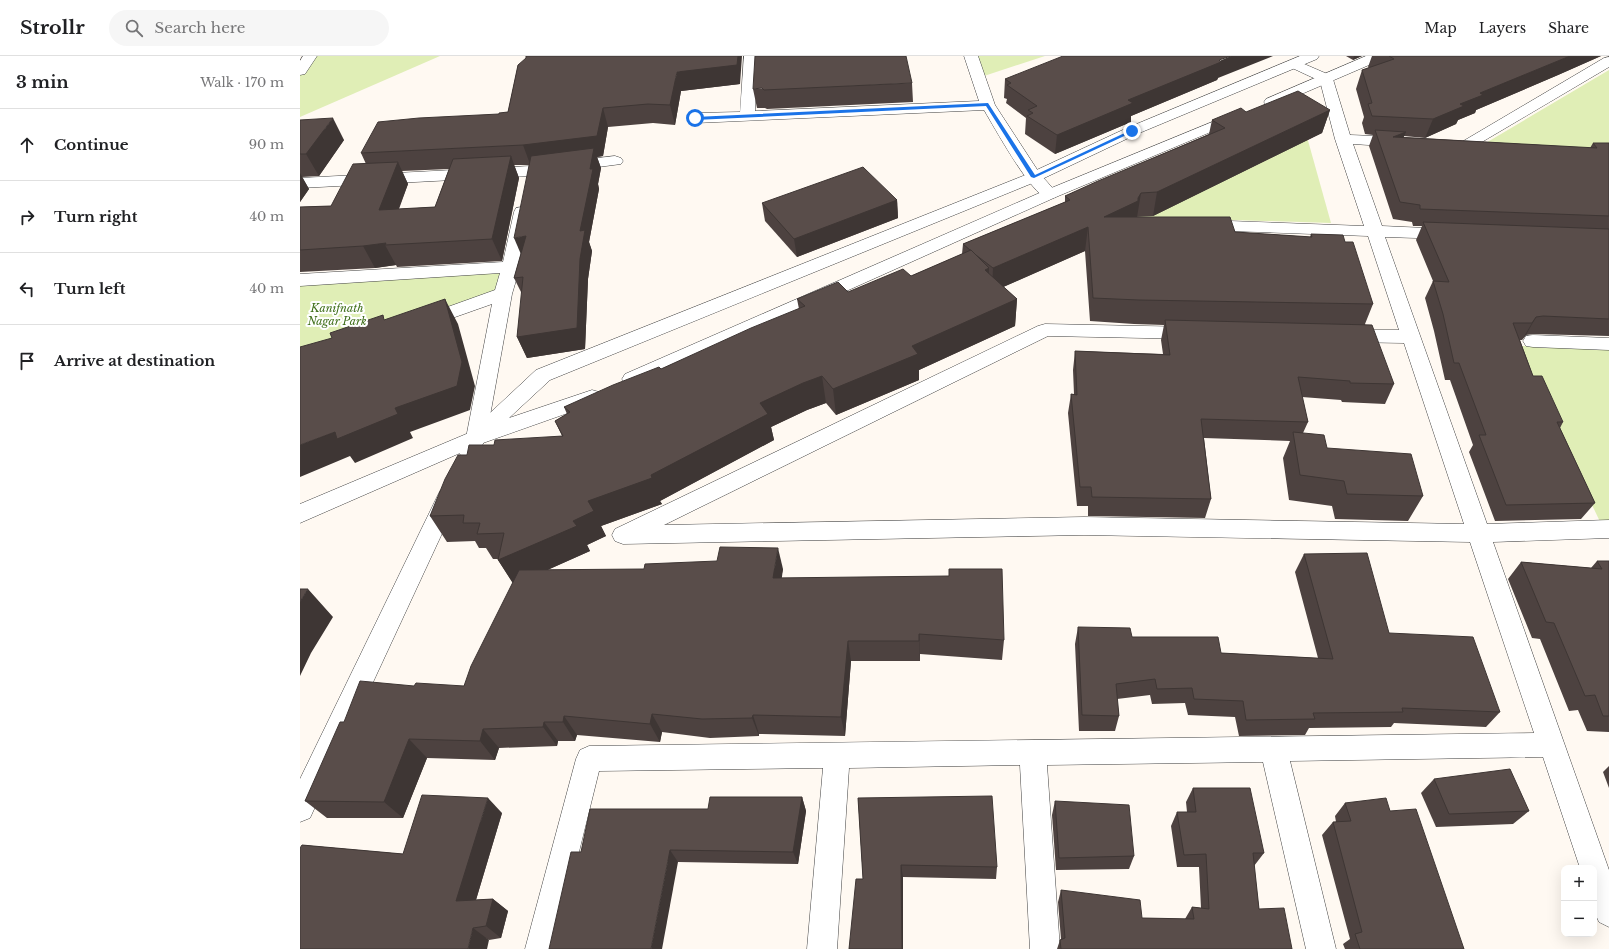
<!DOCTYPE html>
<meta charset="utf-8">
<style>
:root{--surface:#fff;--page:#f6f6f6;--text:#202124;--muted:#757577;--line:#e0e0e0}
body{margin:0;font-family:"Libre Baskerville",serif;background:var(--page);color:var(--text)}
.controls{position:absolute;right:12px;bottom:12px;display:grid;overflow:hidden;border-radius:8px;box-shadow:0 4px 16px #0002}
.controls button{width:36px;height:36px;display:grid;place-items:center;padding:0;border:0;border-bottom:1px solid var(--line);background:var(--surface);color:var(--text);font:20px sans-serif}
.stop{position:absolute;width:12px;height:12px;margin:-9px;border:3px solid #1a73e8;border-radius:50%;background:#fff}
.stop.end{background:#1a73e8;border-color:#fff;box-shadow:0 1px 4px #0008}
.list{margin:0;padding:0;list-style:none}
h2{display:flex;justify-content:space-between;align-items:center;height:52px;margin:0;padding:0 16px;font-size:17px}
h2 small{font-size:13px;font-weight:400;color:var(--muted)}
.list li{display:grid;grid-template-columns:26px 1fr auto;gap:12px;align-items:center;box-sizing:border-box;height:72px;padding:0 16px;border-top:1px solid var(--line)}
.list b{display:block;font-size:15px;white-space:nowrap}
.list em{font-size:13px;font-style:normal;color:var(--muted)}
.icon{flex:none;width:22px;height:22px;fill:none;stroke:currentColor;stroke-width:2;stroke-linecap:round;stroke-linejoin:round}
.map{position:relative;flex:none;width:1309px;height:893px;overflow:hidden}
header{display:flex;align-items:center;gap:24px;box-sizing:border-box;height:56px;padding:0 20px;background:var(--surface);border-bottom:1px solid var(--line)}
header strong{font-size:19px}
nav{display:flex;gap:22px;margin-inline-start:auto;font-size:14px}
.search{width:280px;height:36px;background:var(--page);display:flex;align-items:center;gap:10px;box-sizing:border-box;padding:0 14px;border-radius:22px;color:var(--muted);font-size:15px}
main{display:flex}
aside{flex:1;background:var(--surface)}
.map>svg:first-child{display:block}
.green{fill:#e0eeb6}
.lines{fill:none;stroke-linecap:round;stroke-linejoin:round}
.minor-casing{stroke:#424242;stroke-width:1}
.tertiary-casing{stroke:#424242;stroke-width:1}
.minor{fill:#fff;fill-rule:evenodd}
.tertiary{fill:#fff;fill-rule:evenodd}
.wall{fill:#4d4240;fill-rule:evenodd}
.shaded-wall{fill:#3e3634}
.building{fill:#594d4a;stroke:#3e3634}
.route{fill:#1a73e8}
.labels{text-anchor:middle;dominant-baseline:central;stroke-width:4;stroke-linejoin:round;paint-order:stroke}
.park-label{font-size:11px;font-style:italic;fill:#3e6e18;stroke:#fff}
</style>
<header>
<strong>Strollr</strong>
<div class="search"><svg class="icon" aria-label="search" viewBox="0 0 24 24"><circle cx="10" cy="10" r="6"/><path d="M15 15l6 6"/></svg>Search here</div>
<nav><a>Map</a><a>Layers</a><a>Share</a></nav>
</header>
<main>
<aside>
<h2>3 min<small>Walk · 170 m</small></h2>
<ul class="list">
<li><svg class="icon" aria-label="ahead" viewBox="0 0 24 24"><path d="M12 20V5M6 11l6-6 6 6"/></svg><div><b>Continue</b></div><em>90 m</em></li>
<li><svg class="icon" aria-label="right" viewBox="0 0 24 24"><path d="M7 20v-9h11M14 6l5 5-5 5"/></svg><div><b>Turn right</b></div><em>40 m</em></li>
<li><svg class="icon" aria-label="left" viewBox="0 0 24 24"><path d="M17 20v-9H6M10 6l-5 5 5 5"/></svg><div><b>Turn left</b></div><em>40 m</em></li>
<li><svg class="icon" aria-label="arrive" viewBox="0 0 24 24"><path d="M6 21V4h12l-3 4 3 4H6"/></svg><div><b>Arrive at destination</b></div></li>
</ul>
</aside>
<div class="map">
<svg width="1309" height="893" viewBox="0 0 1309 893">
<rect width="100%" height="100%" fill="#fff9f2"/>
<g class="green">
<polygon points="10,0 140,0 0,61 0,15"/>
<polygon points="671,0 745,0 678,22"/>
<polygon points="1309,14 1309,93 1184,88"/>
<polygon points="1007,81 1031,167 837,161 850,150"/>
<polygon points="211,211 203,238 0,309 0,224"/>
<polygon points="1216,290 1309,291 1309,474 1304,474"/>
</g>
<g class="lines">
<defs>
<g id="minor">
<polygon points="3,0 17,0 5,18 0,19 0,5"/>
<path d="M444,0H458L455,55L679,45L664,0H678L695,49L740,118L758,138L756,141C752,142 748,144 744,141C726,129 696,74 684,54L395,67L390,65L387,62L390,59L395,57L440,56Z"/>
<polygon points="1309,1 1309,11 1170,93 1165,95 1160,93 1157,90 1160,87 1304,2"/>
<polygon points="995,4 1032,20 1050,79 1100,81 1105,83 1108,86 1105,89 1100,91 1053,88 1082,170 1148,173 1154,174 1157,178 1154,182 1148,183 1085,181 1187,468 1309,464 1309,482 1193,486 1309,814 1309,871 1299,866 1294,855 1294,812 1280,812 1243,701 990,705 1036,893 1006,893 963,706 747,709 760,893 730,893 720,709 549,712 537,893 507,893 523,712 299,715 255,893 225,893 276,703 280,694 289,690 1234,677 1170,486 784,479 323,488 315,485 312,479 315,473 738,270 745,268 893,271 900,273 902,277 900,281 893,283 748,280 364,469 784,461 1164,468 1104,287 1047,286 1040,284 1038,280 1040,276 1047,274 1099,274 1068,180 902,174 896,173 894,169 896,165 902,164 1064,170 1035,83 1020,25 990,11 988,8 990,5"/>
<polygon points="315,100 321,102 323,105 321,108 230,120 0,132 0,122 230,110"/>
<polygon points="222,151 228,152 230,156 220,211 212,238 186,382 176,401 169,403 162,401 158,395 166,382 192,248 124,272 117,270 115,266 117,262 195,234 200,217 0,230 0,218 203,206 214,156 216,152"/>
<polygon points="1233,279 1309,282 1309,294 1233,291 1226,290 1223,285 1226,280"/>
<polygon points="148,433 156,435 159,441 10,762 0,766 0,723 137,441 140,435"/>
</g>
<g id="tertiary">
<polygon points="1000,0 1019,0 1017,3 837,78 740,124 250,324 209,362 292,334 299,336 302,341 299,346 183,387 0,467 0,448 171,376 174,372 236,314 728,118 827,72"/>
<polygon points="1066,0 1085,0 1083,3 976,49 971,50 966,49 964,46 966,43"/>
<polygon points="939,55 944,56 946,59 944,62 756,141 339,328 332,330 325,328 322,323 325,318 744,135"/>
</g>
</defs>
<use href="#minor" class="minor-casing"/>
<use href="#tertiary" class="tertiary-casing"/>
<use href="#minor" class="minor"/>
<use href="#tertiary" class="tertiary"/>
</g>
<g class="wall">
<polygon points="1046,0 1062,0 1053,4"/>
<polygon points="1072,0 1301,0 1258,19 1176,54 1175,57 1158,64 1156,68 1125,82 1104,80 1103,81 1290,92 1293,87 1309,87 1309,280 1233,278 1226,279 1222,284 1220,284 1233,320 1263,366 1260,372 1295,447 1281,463 1195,465 1169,396 1173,389 1150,324 1145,324 1134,275 1125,242 1133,225 1116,184 1122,170 1113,170 1112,166 1093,163 1069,90 1073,79 1065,78 1062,67 1064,61 1056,33 1062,14 1069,12 1068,11"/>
<path d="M218,9L440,28L381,35L375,69L353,67L308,71L303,100L297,101L301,112L298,128L299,133L289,186L292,195L288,223L285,293L227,302L217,281L222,238L214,222L221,197L229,109H214L219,122L202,205L97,211L96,209L75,212L0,216V151L31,150L66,108L61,97L199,58L208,56ZM149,113L135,151L99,153L108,128L102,115Z"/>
<polygon points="918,22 917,24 831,60 831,66 755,98 725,78 726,62 706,47 707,43 704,42 705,23"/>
<polygon points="612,27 613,46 467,53 465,52 457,52 453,33"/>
<polygon points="1030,54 1022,77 853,160 836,161 935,176 1010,181 1011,178 1045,186 1073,248 1065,268 1094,328 1085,348 1042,346 1041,344 1002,341 1008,366 1003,377 1027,392 1123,440 1108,465 1035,463 1032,450 989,444 983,402 990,385 904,382 911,443 905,462 788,460 788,450 777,450 768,357 771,338 774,338 773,314 775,295 863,298 861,284 864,269 834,268 790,265 785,195 703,231 717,243 715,270 619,314 619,324 536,359 526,347 507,354 471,371 474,384 360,445 362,448 301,470 306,480 287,489 290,495 247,514 483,513 481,522 704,584 702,604 620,598 620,605 551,605 545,680 459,678 459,680 410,682 362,676 360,686 277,679 275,685 258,685 257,690 199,692 195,704 127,702 103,762 27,762 5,745 44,666 114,630 164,630 213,527 198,504 199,503 193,503 186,492 179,492 175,485 147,486 130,460 167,399 194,389 262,380 255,365 267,358 264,351 361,313 499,253 497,243 548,236 611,220 662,198 663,188 765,146 765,140 909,78 912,64 946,56"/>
<polygon points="0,64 44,84 19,120 2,121 9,133 0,146"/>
<polygon points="597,144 598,162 497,201 465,165 462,147"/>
<polygon points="1004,498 1089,577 1200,656 1186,671 1094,667 1091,671 1009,672 1005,679 939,680 935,661 888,659 885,647 852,648 850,639 817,643 819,660 815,675 779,675 775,588 778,571 921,597 1018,602 995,516"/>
<polygon points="1297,505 1309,505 1309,676 1287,675 1278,654 1269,655 1240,583 1232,582 1208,523 1221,506 1291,512"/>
<polygon points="1309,710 1309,732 1303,716"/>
<polygon points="1134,723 1229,755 1213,768 1136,771 1121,737"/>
<polygon points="893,732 964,797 954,810 959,853 992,893 757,893 760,884 761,883 758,846 761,834 842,862 885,863 892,851 901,852 899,811 877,811 871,770 877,756 887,756 886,746"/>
<polygon points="502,741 506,755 498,808 378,806 281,796 408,753"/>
<polygon points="558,742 697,811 696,823 603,821 603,893 549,893 563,823"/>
<polygon points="755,745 834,800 829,813 756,814 752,759"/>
<polygon points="1045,747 1090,755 1164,893 1045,893 1043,888 1050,883 1022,779 1033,766 1036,766 1035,760"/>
<polygon points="202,757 176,844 193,843 208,855 201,882 189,884 2,789 103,798"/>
</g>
<g class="shaded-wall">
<polygon points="438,0 442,0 440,28 381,35 375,69 370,49 377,16"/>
<polygon points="931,0 973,0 918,22 917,24 831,60 831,66 755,98 757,79 828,44"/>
<polygon points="1054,0 1062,0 1053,4"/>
<polygon points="1270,0 1301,0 1258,19 1176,54 1175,57 1158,64 1156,68 1125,82 1133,63 1180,37"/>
<polygon points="303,52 308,71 303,100 297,101 301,112 298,128 299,133 289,186 292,195 288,223 285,293 227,302 217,281 280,175 230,108 223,89"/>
<polygon points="1030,54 1022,77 853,160 857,136"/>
<polygon points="33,62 44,84 19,120 6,98"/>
<polygon points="1106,76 1099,92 1093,81"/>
<polygon points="211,100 219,122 202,205 192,183"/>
<polygon points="98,106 108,128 90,175 79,154"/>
<polygon points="0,117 9,133 0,146"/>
<polygon points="841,137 837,161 836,162 804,161 838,142"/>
<polygon points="597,144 598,162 497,201 494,183"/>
<polygon points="788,171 785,195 692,236 693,212"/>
<polygon points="226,180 223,203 214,182"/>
<polygon points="86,187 85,189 96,209 75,212 63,190"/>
<polygon points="689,212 688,239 685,214"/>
<polygon points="145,243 158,268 175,330 170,354 110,376 113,382 55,407 50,400 0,421 0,389 95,352"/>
<polygon points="717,243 715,270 619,314 619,324 536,359 533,333 612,290"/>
<polygon points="1236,261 1226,279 1222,284 1232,267"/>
<polygon points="522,320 526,347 507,354 471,371 474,384 360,445 362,448 301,470 306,480 287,489 290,495 214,529 198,504 273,465 288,445 351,419 460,347 503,327"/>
<polygon points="478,492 483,513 479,543 473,522"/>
<polygon points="8,533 33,561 11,597 0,620 0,546"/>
<polygon points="619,578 620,598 620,605 619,585"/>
<polygon points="548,585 551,605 545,680 541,661"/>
<polygon points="352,658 362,676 360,686 350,668"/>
<polygon points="453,659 459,678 459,680 452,662"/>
<polygon points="264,660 277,679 275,685 263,666"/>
<polygon points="244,666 258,685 257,690 243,671"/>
<polygon points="183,673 199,692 195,704 180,685"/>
<polygon points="109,683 127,702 103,762 84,746"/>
<polygon points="502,741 506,755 498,808 493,796"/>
<polygon points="188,742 202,757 172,857 156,845"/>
<polygon points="370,794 378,806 362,893 351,893"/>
<polygon points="601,809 603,821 603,893 602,893"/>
<polygon points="193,843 208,855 201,882 186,870"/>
<polygon points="173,872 189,884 187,893 168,893"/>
</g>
<g class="building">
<polygon points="226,0 438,0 437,9 377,16 370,49 348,48 303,52 297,80 223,89 61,97 78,66 119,62 199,58 199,57 208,56 218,9 226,2"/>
<polygon points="455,0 606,0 612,27 464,34 462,32 453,33"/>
<polygon points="763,0 931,0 919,4 921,6 828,44 833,47 757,79 727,60 733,57 728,54 737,50 707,29 711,27 705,23"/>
<polygon points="1089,0 1270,0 1180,37 1183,39 1160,48 1164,50 1133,63 1072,60 1068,48 1072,47 1062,14 1094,3"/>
<polygon points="998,35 1030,54 857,136 841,137 838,142 838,145 804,161 930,161 935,176 1012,181 1011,178 1043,179 1045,186 1053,186 1073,248 839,244 793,242 788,171 693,212 676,199 671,194 670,194 663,188 770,144 765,140 798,125 925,72 912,64 941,52 946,56"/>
<polygon points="33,62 6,98 0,98 0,64"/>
<polygon points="1075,74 1106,76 1093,81 1297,92 1293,87 1309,87 1309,160 1120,153 1120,149 1100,146"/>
<polygon points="294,92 290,113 293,113 280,175 285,174 280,203 277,272 217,281 223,221 214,222 226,180 214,182 231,100"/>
<polygon points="211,100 192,183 85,189 86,187 63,190 0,194 0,151 31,150 53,108 98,106 79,154 135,151 153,103"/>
<polygon points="563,111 597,144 494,183 462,147"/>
<polygon points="1123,166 1309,173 1309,263 1243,260 1236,261 1232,267 1213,267 1233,320 1242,320 1263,366 1257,366 1295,447 1206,449 1179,379 1186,379 1159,307 1154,307 1143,258 1133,225 1149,226"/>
<polygon points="671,194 689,212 685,214 717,243 612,290 618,298 533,333 522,320 503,327 460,347 468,358 351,419 352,422 288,445 294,455 273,465 277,470 198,504 204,477 177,478 180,467 163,467 164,459 130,460 145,423 158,399 167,399 169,389 194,389 195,384 263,380 255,365 270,356 264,351 313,329 359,311 361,313 451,272 505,250 497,243 538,226 548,236 603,213 611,220"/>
<polygon points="145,243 162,306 157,330 95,352 98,358 37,383 35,376 0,389 0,291 32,282 30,277 83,259 84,264"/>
<polygon points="865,264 1072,269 1094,328 1050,327 1050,325 998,321 1008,366 901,363 911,443 792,441 791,431 780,431 771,338 777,339 775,295 870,299"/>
<polygon points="993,376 1024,379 1027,392 1111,398 1123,440 1047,438 1044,425 1000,419"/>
<polygon points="420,491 478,492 473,522 649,520 649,513 702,513 704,584 619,578 619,585 548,585 541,661 453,659 452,662 402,663 352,658 350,668 264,660 263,666 244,666 243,671 183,673 180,685 109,683 84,746 5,745 40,666 44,666 60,625 114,630 116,627 164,630 171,610 219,514 344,513 345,508 417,505"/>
<polygon points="1067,497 1089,577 1173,581 1200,656 1102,652 1103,656 1013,657 1015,663 946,664 943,645 894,643 892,632 857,633 855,623 816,628 819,660 782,659 778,571 830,572 832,581 918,581 921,597 1033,603 1004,498"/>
<polygon points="1297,505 1309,505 1309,660 1303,660 1295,639 1285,640 1254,567 1246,566 1221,506 1302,513"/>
<polygon points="0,533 8,533 0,546"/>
<polygon points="1210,713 1229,755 1149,758 1134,723"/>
<polygon points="893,732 950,732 964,797 953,797 959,853 984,852 992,893 761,893 760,884 765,882 761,834 840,844 842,862 894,863 892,851 909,853 906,798 884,799 877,756 896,756"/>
<polygon points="122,739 188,742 156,845 193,843 186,870 173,872 168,893 0,893 0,792 2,789 103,798"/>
<polygon points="692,740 697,811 601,809 602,893 549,893 556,823 563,823 558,742"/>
<polygon points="410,741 502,741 493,796 370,794 351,893 249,893 271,796 281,796 290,753 408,753"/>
<polygon points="1086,742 1090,755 1116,753 1164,893 1060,893 1055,878 1062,876 1033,766 1051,765 1045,747"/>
<polygon points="755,745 829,749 834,800 759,802"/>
</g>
<polygon class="route" points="688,47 735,119 831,74 835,75 734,122 731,121 686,50 395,64 393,62 395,61"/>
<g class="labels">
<g class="park-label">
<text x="37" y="252">Kanifnath<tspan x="37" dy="13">Nagar Park</tspan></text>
</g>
</g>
</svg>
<div class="controls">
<button>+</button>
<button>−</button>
</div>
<div class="stop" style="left:395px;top:62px"></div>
<div class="stop end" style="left:832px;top:75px"></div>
</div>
</main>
